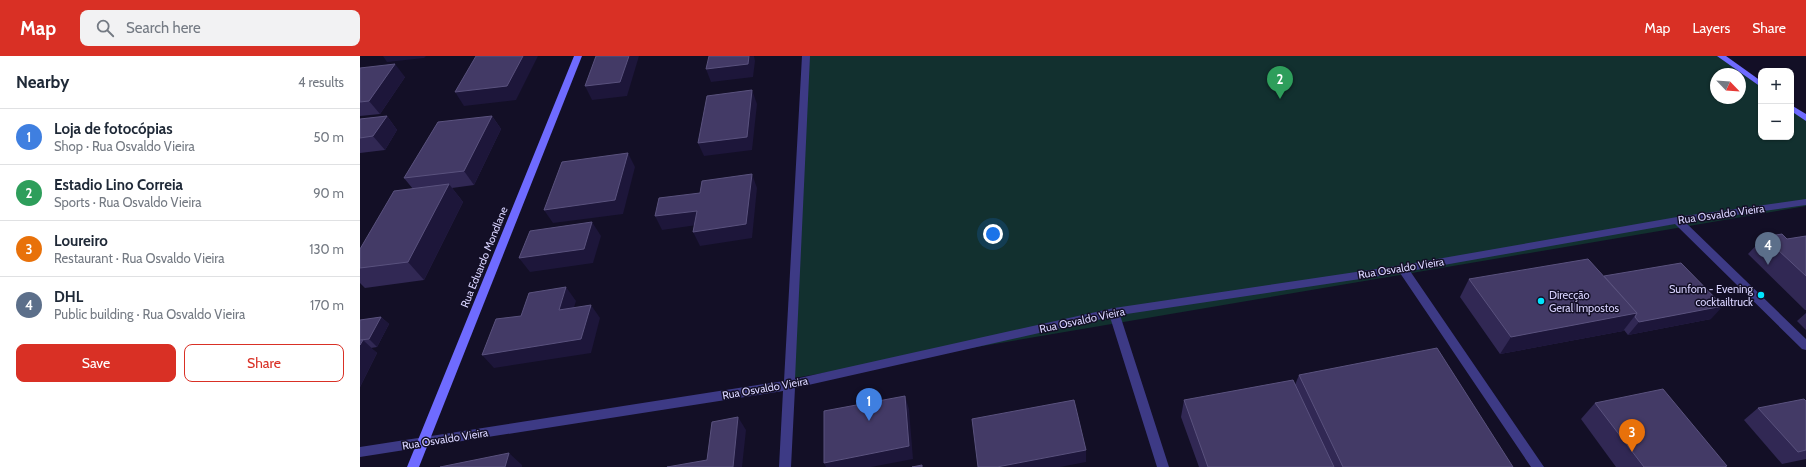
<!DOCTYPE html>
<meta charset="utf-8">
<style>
:root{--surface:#fff;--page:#f2f2f3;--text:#1f2937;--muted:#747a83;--line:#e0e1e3;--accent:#d93025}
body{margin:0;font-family:Cabin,sans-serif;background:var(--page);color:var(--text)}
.controls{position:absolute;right:12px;top:12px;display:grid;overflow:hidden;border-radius:8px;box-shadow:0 1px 3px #0004}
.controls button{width:36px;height:36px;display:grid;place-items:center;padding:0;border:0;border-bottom:1px solid var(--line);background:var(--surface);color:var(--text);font:20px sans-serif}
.compass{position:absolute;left:1350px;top:12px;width:36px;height:36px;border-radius:50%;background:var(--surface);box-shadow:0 1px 3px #0004;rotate:115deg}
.you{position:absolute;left:633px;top:178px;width:14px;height:14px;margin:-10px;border:3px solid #fff;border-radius:50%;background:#1a73e8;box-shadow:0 0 0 6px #1a73e833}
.badge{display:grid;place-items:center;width:26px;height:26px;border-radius:50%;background:var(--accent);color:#fff;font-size:13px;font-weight:700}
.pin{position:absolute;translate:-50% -33px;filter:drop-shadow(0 1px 2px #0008)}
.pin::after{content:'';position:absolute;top:21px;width:14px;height:12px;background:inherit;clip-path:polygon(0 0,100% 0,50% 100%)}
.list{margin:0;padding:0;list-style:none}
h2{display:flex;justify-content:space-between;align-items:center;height:52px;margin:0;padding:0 16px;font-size:17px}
h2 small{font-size:13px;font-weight:400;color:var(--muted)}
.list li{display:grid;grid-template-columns:26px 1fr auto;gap:12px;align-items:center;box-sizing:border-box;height:56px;padding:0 16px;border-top:1px solid var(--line)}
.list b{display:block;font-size:15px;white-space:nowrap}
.list p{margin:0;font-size:13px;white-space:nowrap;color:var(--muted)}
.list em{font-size:13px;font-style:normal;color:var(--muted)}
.actions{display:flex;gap:8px;padding:12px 16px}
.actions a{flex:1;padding:9px 0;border:1px solid var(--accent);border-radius:8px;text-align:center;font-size:14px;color:var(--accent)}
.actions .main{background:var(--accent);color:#fff}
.icon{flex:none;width:22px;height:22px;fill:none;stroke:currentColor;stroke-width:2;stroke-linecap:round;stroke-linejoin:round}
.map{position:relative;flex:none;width:1446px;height:411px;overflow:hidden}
header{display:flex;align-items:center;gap:24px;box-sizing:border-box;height:56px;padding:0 20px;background:var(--accent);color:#fff}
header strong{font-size:19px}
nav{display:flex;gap:22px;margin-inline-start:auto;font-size:14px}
.search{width:280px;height:36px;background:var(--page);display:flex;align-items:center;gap:10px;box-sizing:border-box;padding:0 14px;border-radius:8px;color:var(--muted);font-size:15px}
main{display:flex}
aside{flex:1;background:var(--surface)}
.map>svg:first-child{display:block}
.green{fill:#12302f;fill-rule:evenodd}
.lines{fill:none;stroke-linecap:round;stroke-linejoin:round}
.street{fill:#3d3a85;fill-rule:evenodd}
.secondary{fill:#6f6bff;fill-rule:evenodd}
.wall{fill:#312854}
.shaded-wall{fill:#1d163a}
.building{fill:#433a66;stroke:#5a527e}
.poi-dot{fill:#00e5ff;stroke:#130f26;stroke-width:1.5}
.labels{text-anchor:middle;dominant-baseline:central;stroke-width:3;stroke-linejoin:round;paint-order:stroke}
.street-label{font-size:11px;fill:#d9d4ff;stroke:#130f26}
.poi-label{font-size:11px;fill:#d9d4ff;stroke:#130f26;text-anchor:end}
</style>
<header>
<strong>Map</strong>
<div class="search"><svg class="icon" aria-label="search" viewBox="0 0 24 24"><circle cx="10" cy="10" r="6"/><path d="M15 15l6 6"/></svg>Search here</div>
<nav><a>Map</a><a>Layers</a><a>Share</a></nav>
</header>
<main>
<aside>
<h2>Nearby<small>4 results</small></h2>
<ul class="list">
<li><span class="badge" style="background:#3f7fe0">1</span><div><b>Loja de fotocópias</b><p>Shop · Rua Osvaldo Vieira</p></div><em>50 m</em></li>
<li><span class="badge" style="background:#2e9e5b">2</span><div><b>Estadio Lino Correia</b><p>Sports · Rua Osvaldo Vieira</p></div><em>90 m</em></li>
<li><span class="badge" style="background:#e8710a">3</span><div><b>Loureiro</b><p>Restaurant · Rua Osvaldo Vieira</p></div><em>130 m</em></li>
<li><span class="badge" style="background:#5c6f8a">4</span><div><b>DHL</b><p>Public building · Rua Osvaldo Vieira</p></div><em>170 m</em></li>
</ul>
<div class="actions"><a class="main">Save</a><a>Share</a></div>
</aside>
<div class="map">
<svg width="1446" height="411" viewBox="0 0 1446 411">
<rect width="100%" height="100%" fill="#130f26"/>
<path class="green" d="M448,0H1360L1401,30V81H1431V52L1446,63V150L434,322ZM1356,18H1380V42H1356Z"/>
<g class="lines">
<polygon class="street" points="442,0 450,0 435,323 754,252 1043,209 1317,161 1446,143 1446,149 1325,166 1446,283 1446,294 1442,293 1315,168 1050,215 1184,411 1171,411 1040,217 760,259 809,411 797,411 750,261 435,332 431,411 419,411 423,335 0,401 0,391 424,325"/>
<g class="secondary">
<polygon points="214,0 222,0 59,411 47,411"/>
<polygon points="1357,0 1366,0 1401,25 1401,31"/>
<polygon points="1431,49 1446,58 1446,65 1431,55"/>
</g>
</g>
<g class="wall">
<polygon points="0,12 45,21 20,58 0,60"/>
<polygon points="27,60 37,74 25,94 0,97 0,63"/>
<polygon points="132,60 141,73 114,129 92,132 103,146 64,224 5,232 0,227 0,193 53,133 44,122"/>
<polygon points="1446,180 1446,254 1445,254 1388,198 1404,181 1427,183"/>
<polygon points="1244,220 1351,263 1268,279 1264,274 1263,275 1140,298 1100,241 1109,223"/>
<polygon points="1446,257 1446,274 1437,265"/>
<polygon points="21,261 29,268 17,291 11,292 17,297 0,331 0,264"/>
<polygon points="939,319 1153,411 839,411 821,361 824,344 935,329"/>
<polygon points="1446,345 1446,403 1422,408 1384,364 1398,352"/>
<polygon points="1235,347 1366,411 1256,411 1221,363"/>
</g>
<g class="shaded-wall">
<polygon points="23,0 66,0 64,2 27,6"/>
<polygon points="163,0 178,0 156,44 104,50 95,36"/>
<polygon points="269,0 279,0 267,40 232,44 225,30"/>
<polygon points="389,0 394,0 395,5 393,21 351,26 346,13"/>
<polygon points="35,8 45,21 20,58 9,45"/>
<polygon points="392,34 397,48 392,94 344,100 338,87"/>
<polygon points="27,60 37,74 25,94 13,80"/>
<polygon points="132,60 141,73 114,129 104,115"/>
<polygon points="268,97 275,111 263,158 193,167 184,154"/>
<polygon points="392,118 397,132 392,182 340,190 333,176"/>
<polygon points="89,128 103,146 64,224 48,206"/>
<polygon points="337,155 344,168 302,174 295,160"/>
<polygon points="232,166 241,180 233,207 170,216 159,202"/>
<polygon points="206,231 216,245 209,267 199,254"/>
<polygon points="231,249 240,262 231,297 134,312 122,299"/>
<polygon points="1363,250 1351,263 1268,279 1279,266"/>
<polygon points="1277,257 1263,275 1140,298 1151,281"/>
<polygon points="21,261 29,268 17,291 9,283"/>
<polygon points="3,284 17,297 0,331 0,289"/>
<polygon points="545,340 549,353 553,403 511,411 466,411 464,407"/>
<polygon points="378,361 386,374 382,411 373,411"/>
<polygon points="726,394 726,406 700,411 637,411"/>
<polygon points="149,397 162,409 162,411 145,411"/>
</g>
<g class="building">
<polygon points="116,0 163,0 147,30 95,36"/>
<polygon points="236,0 269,0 260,26 225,30"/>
<polygon points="349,0 389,0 388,8 346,13"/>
<polygon points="35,8 9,45 0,46 0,12"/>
<polygon points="392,34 387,81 338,87 347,40"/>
<polygon points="27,60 13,80 0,82 0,63"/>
<polygon points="132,60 104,115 44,122 78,66"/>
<polygon points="268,97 255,144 184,154 202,106"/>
<polygon points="392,118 386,168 333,176 337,155 295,160 299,142 340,137 342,125"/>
<polygon points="89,128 48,206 0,212 0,193 34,135"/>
<polygon points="232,166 224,193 159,202 170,175"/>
<polygon points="1422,178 1427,183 1446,180 1446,220 1404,181"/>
<polygon points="1228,203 1277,257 1151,281 1109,223"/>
<polygon points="1321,207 1363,250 1279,266 1275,261 1277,257 1244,220"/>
<polygon points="206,231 199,254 231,249 221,283 122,299 136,263 161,260 169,237"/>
<polygon points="21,261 9,283 0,284 0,264"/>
<polygon points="0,284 3,284 0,289"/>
<polygon points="1077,292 1153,411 983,411 939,319"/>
<polygon points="933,324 974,411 848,411 824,344"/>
<polygon points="1303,333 1367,410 1364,411 1284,411 1235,347"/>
<polygon points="545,340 549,390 464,407 464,355"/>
<polygon points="1444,343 1446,345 1446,394 1438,396 1398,352"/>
<polygon points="714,344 726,394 637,411 618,411 612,363"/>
<polygon points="378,361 373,411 307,411 347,404 352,366"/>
<polygon points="149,397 145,411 80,411"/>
<polygon points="562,409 562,411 552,411"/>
</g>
<g class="poi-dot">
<circle cx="1401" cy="239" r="4"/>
<circle cx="1181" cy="245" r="4"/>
</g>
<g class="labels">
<g class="street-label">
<text transform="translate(1361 158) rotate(-8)">Rua Osvaldo Vieira</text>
<text transform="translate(124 201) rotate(-68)">Rua Eduardo Mondlane</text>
<text transform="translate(1041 212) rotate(-9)">Rua Osvaldo Vieira</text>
<text transform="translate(722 264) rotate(-12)">Rua Osvaldo Vieira</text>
<text transform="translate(405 332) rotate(-10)">Rua Osvaldo Vieira</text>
<text transform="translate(85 383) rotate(-9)">Rua Osvaldo Vieira</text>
</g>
<g class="poi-label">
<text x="1393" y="233">Sunfom - Evening<tspan x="1393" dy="13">cocktailtruck</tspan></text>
<text x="1189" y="239" text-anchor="start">Direcção<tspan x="1189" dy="13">Geral Impostos</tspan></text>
</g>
</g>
</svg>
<div class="controls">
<button>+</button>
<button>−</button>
</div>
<svg class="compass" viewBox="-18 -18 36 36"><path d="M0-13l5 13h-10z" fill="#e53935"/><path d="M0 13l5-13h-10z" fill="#747a83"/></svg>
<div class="you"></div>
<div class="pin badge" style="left:509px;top:365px;background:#3f7fe0">1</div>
<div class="pin badge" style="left:920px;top:43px;background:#2e9e5b">2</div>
<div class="pin badge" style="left:1272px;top:396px;background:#e8710a">3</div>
<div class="pin badge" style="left:1408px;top:209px;background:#5c6f8a">4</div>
</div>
</main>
